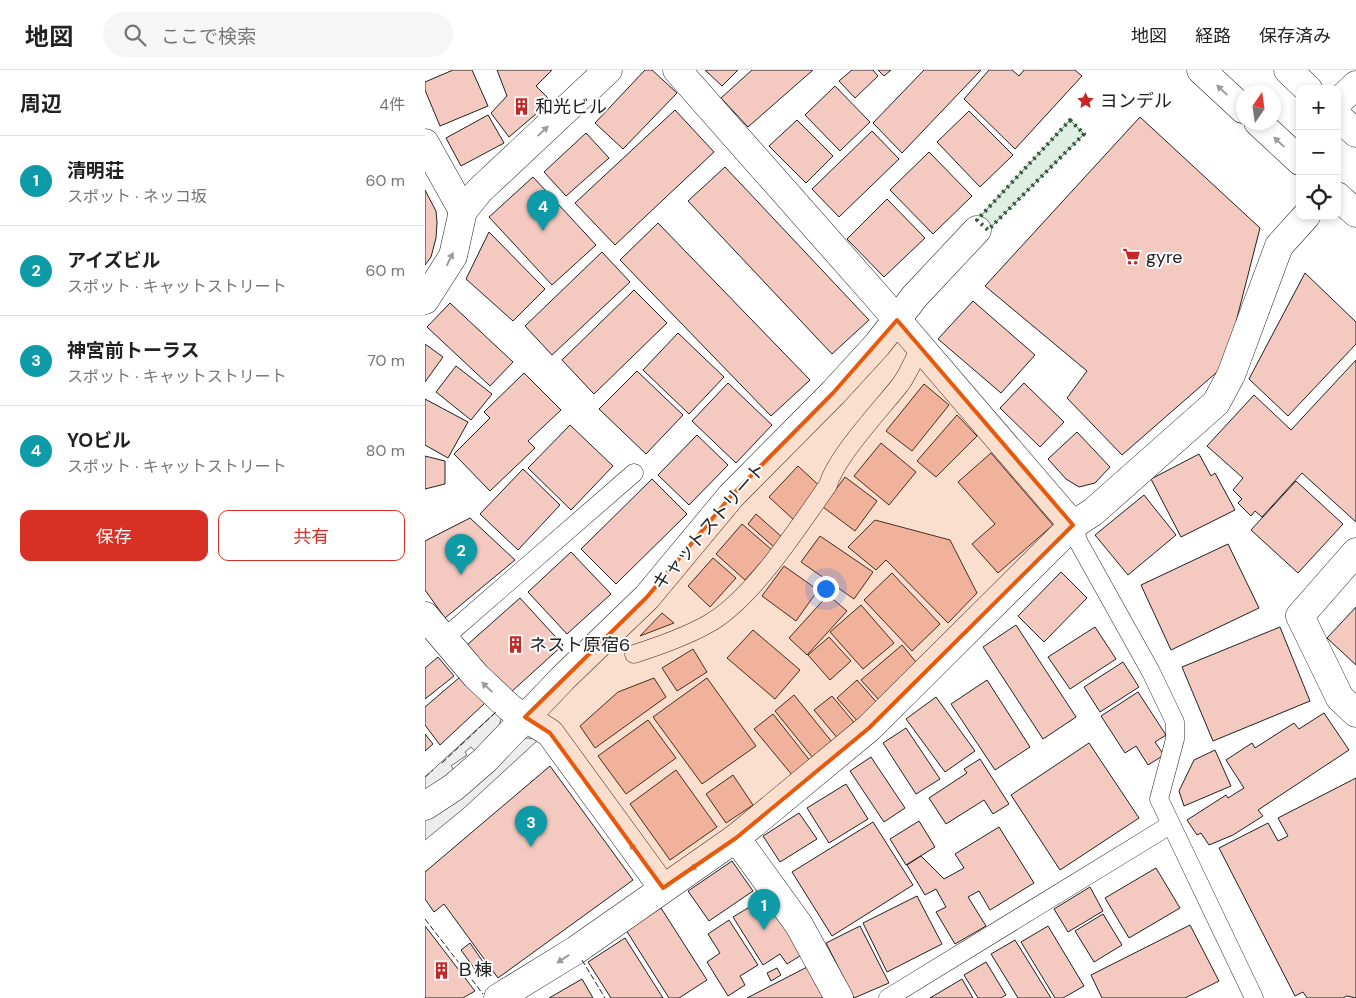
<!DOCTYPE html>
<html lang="ja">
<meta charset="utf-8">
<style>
:root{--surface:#fff;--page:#f6f6f6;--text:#222;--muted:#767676;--line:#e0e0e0;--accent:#d93025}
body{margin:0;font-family:"DM Sans","Noto Sans JP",sans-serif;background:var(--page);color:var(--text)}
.controls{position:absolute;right:15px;top:15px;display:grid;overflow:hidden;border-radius:10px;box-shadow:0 2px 8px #0003}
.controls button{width:45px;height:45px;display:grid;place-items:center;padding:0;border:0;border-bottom:1px solid var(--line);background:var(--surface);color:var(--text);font:25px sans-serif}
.compass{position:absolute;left:811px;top:15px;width:45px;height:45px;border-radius:50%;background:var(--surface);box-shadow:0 2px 8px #0003;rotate:13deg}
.you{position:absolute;left:400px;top:518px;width:18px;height:18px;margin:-12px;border:4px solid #fff;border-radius:50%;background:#1a73e8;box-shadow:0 0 0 8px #1a73e833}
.badge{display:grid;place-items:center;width:32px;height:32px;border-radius:50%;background:var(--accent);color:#fff;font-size:16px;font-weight:700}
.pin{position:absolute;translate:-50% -41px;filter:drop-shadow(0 1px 2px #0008)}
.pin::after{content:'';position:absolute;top:26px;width:18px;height:15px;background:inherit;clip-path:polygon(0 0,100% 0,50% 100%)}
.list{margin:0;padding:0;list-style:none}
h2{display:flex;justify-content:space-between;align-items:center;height:65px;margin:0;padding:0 20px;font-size:21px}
h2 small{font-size:16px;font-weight:400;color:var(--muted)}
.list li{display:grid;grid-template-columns:32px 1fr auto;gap:15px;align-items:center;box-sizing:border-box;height:90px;padding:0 20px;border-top:1px solid var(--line)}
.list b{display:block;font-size:19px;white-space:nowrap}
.list p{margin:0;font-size:16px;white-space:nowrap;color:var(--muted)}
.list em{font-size:16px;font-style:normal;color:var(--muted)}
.actions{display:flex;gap:10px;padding:15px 20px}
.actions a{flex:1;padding:11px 0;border:1px solid var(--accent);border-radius:10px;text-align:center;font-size:18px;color:var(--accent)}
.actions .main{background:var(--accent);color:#fff}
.icon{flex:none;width:28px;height:28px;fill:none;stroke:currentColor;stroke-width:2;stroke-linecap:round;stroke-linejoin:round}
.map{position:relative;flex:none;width:931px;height:928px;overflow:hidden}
header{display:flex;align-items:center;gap:30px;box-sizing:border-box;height:70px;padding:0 25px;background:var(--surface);border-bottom:1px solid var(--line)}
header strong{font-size:24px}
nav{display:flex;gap:28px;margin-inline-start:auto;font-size:18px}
.search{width:350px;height:45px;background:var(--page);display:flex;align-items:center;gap:12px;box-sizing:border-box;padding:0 18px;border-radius:28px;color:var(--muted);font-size:19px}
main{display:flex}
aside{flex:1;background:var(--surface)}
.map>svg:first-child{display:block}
.green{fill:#e0efe3;stroke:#6f6f6f}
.parking{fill:#ededed;stroke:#6f6f6f}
.building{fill:#f3c9c0;stroke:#222}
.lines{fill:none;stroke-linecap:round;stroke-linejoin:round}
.service-casing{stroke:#222;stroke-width:19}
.minor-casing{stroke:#222;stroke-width:29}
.secondary-casing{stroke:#222;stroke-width:29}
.service{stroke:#fff;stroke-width:18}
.minor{stroke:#fff;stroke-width:28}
.secondary{stroke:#fff;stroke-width:28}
.hedge{stroke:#2f5e38;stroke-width:4;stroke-dasharray:2.5 4;stroke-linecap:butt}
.fence{stroke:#222;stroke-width:1;stroke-dasharray:6 2.5;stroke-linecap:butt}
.oneway{fill:#9c9c9c}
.marked{fill:#e8590c;fill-opacity:0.2;stroke:#e8590c;stroke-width:4;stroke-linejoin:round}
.labels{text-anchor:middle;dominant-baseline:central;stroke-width:4;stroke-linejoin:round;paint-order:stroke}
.poi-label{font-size:18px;fill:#222;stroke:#fff;text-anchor:start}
.street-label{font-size:18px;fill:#222;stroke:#fff}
</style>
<header>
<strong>地図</strong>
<div class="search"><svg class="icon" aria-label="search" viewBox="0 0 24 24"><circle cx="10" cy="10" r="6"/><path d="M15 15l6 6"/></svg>ここで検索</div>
<nav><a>地図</a><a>経路</a><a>保存済み</a></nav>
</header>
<main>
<aside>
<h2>周辺<small>4件</small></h2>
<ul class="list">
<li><span class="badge" style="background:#0f9aa8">1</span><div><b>清明荘</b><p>スポット · ネッコ坂</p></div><em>60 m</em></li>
<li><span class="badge" style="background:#0f9aa8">2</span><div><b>アイズビル</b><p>スポット · キャットストリート</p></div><em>60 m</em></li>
<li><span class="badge" style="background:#0f9aa8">3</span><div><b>神宮前トーラス</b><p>スポット · キャットストリート</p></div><em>70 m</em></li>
<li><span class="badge" style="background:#0f9aa8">4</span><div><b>YOビル</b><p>スポット · キャットストリート</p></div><em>80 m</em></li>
</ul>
<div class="actions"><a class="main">保存</a><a>共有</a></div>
</aside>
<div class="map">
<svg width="931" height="928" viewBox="0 0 931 928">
<rect width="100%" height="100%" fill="#fff"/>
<polygon class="green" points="645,50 659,64 563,160 552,150"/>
<g class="parking">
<polygon points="72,641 76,648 74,658 52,683 46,677 40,682 42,685 26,696 31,702 0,725 0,707"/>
<polygon points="102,668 114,669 38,739 0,770 0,747 95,670"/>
</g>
<g class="building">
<polygon points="28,0 47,0 63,36 15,56 0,20 0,12"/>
<polygon points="72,0 127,0 111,16 126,31 84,67 66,43 82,26"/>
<polygon points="220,0 227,0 252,23 198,79 170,53"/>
<polygon points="280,0 313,0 297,16"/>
<polygon points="327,0 388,0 323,57 296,28"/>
<polygon points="427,0 448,0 453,6 430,28 414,11"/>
<polygon points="453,0 466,0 459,6"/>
<polygon points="499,0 556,0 477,83 448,53"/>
<polygon points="564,0 587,0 594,6 599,0 650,0 657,6 590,79 539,29"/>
<polygon points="410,16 445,52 415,81 380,45"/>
<polygon points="250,40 289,82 190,175 150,133"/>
<polygon points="544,41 588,85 555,117 512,72"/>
<polygon points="63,45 79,73 36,96 21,68"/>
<polygon points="715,47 835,158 800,295 697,385 642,328 662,301 560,216"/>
<polygon points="372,50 408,86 381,113 344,76"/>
<polygon points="447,61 474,89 414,147 387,119"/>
<polygon points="161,63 184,88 141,126 119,102"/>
<polygon points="504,82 547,126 508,164 465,120"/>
<polygon points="300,97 444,250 407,284 263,131"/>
<polygon points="108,107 171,175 127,215 64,147"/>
<polygon points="0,120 11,141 12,152 11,168 6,187 0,195"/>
<polygon points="462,129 500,168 459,207 422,169"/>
<polygon points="233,153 385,310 346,346 195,190"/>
<polygon points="64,162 120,219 88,251 41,209"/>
<polygon points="177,182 205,212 127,285 100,256"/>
<polygon points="880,203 931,252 931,274 863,346 824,309"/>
<polygon points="209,220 242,253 169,324 137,290"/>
<polygon points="548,231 610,285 576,323 513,269"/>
<polygon points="25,233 88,292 65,316 2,257"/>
<polygon points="253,263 299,307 264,344 218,300"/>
<polygon points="0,274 18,287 0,312"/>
<polygon points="931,290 931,452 877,403 837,447 830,441 826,446 813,433 817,429 808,420 818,408 782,376 829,325 866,360"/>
<polygon points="31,296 67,324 46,350 11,322"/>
<polygon points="212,301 258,345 221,384 174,339"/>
<polygon points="99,303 136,340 103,371 110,378 65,421 29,384 65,348 59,342"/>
<polygon points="303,313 347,355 311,393 267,351"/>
<polygon points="599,313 639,352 615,377 575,338"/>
<polygon points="499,314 524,335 487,381 461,361"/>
<polygon points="0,329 43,352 23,388 0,375"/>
<polygon points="532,345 552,366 511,407 492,391"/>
<polygon points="145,355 188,396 146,440 103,398"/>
<polygon points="652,362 685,397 670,413 654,417 641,409 623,389"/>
<polygon points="272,365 303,395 264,435 233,405"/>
<polygon points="456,373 491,402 464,435 429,406"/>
<polygon points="566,383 628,455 573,503 547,474 570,454 533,412"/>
<polygon points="774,384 786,406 790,403 810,440 756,467 726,409"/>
<polygon points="0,386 20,391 20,414 0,419"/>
<polygon points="373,396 399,420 370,451 344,427"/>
<polygon points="98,399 135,435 93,480 55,444"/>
<polygon points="420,407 452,431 430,461 398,437"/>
<polygon points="227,409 262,444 191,514 156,479"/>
<polygon points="871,411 918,454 873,503 826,460"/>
<polygon points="719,425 751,465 703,505 670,465"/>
<polygon points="331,444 358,468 349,477 323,454"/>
<polygon points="45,448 90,490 20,548 0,520 0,471"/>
<polygon points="450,450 525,470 552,523 523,553 461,490 451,500 423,477"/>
<polygon points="317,454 347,480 320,510 291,484"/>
<polygon points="395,466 448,502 429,529 376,492"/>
<polygon points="803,474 834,538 746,580 716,515"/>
<polygon points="146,482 186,524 142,564 103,522"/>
<polygon points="288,488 311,508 285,537 263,516"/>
<polygon points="359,496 393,520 371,551 337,526"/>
<polygon points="636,502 662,528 619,572 593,546"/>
<polygon points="467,503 515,554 487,581 439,530"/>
<polygon points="403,525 422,541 382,585 364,568"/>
<polygon points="95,528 138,575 85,623 42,575"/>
<polygon points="436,535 469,573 438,599 405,562"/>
<polygon points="931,537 931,595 902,568"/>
<polygon points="237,543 249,553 215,566"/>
<polygon points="591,555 651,647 618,669 558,577"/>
<polygon points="670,557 691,589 645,619 623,587"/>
<polygon points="855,557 885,631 788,671 757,597"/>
<polygon points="328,560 375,600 350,629 302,588"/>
<polygon points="404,567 426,591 405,610 383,585"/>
<polygon points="477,575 495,597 455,631 436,610"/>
<polygon points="268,579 282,602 252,621 237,598"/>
<polygon points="13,587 29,606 0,629 0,598"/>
<polygon points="698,592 714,617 675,642 659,617"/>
<polygon points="35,607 60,633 15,675 0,655 0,637"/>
<polygon points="229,608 241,627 170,678 155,656 193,622"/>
<polygon points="282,608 331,676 277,714 228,647"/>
<polygon points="432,610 454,635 434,653 412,628"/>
<polygon points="562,610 605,677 570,700 526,634"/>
<polygon points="713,622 741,665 730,672 739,685 723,695 711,676 700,683 676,646"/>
<polygon points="369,625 407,672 388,688 350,641"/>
<polygon points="407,626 432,656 414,670 389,640"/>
<polygon points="511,627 550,681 520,702 481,649"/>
<polygon points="899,643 924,680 833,740 838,746 808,765 784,775 776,763 772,765 762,750 801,725 803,728 819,718 801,690 827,673 830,678 869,653 874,659"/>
<polygon points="348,644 386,692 368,706 329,659"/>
<polygon points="223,650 251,688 201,724 173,686"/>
<polygon points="481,658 515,709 491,724 458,673"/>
<polygon points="0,664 8,674 0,681"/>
<polygon points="664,673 714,748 635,800 586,725"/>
<polygon points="790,680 806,716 759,736 754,721 769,690"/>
<polygon points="446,687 480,738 459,752 425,701"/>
<polygon points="555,689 584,734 568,744 559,730 521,754 504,728 542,703 539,699"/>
<polygon points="125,696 208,810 73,908 19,834 9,842 0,829 0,802"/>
<polygon points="251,700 292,757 245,790 205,734"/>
<polygon points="308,705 328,735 301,753 281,724"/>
<polygon points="931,708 931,928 922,926 918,928 882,928 878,922 870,926 794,778 843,753 853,771 863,766 853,748"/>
<polygon points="421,714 443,749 404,773 382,738"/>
<polygon points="374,743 392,769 355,792 338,766"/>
<polygon points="494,751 510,777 481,795 465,769"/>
<polygon points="448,752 488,815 407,866 367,802"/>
<polygon points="574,757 609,813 565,840 554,821 543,827 561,856 530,874 511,842 521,837 511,819 500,825 482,795 496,786 519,809 539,798 530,784"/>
<polygon points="307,791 328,821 284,851 263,821"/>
<polygon points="731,798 755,838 704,868 680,828"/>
<polygon points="665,817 678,841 643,862 629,839"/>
<polygon points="492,826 517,874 462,902 438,853"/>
<polygon points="341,827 381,882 362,894 355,884 338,895 308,847"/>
<polygon points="236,838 282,910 254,928 244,928 201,860"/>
<polygon points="678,844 697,875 669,892 650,861"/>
<polygon points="304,850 333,895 315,906 320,915 303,926 282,892 295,883 283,864"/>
<polygon points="765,855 794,911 760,928 677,928 666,905"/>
<polygon points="0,856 17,878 50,921 38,928 0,928"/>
<polygon points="435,856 464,913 429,928 401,873"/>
<polygon points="623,856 659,916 638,928 630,928 596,872"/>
<polygon points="200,868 238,928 186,928 163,892"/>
<polygon points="590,870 626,928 593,928 566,884"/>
<polygon points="45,873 63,899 54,905 36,880"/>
<polygon points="561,892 581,925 576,928 553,928 539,905"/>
<polygon points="386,895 404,928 322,928"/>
<polygon points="352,898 356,905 346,911 342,903"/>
<polygon points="157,909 168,928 124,928"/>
<polygon points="537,909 548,928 505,928"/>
</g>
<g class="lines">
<defs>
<g id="service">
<polyline points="648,455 654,473 726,602 750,652 750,669 734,729 829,928"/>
<polyline points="18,569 209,403"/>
<path d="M209,584C234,576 260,567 283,554C327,530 374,456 403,415C411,387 455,340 475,315C483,304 489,290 495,277"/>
<polyline points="463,928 745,755"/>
</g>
<g id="minor">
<polyline points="252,0 449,223 648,455"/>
<polyline points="912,33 931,15"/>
<polyline points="0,73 38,141"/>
<polyline points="0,230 28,186 38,141 54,121 183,0"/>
<polyline points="931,482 875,546 915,628 931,643"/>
<polyline points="0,546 51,606 85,638 125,663 238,818"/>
<polyline points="0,736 29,717 60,690 138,608 222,527 306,426 408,323 452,275 490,226 552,160"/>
<polyline points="311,768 374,855 414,928"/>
<polyline points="73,928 151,880 311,768 444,658 648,455 668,442 791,333 806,305 854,176 881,146"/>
</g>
<g id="secondary">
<polyline points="776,0 818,39"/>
<polyline points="863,0 883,19"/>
<polyline points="912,46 931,63"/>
<polyline points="833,52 875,91"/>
<polyline points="912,126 931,143"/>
</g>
</defs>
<use href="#service" class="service-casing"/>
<use href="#minor" class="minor-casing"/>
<use href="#secondary" class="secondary-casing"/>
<use href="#service" class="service"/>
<use href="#minor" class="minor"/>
<use href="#secondary" class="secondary"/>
<polygon class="hedge" points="645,50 659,64 563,160 552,150"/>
<g class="fence">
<polyline points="17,693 72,641"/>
<polyline points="0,707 8,700"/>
<polyline points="0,849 58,924"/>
<polyline points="157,890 180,928"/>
</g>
</g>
<defs><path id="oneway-solid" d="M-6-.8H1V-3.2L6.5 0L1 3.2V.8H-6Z" transform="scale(1.25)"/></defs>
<g class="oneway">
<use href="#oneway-solid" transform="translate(797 20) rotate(-137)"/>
<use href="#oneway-solid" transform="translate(118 61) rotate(-43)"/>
<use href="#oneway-solid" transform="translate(854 72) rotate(-137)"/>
<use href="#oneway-solid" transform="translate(25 189) rotate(-64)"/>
<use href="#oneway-solid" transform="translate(62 617) rotate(-137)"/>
<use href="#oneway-solid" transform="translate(209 779) rotate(-126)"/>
<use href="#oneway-solid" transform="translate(271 796) rotate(145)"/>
<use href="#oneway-solid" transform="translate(138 889) rotate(147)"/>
</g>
<path class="marked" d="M472,250L648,455L444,658L311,768L238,818L125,663L100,647L222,527L306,426L408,323Z"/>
<defs>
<symbol id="sight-bare" viewBox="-9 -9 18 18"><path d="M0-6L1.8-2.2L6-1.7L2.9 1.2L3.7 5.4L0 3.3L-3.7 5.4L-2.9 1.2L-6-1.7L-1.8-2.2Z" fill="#c62828" stroke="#fff" stroke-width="2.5" paint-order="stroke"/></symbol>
<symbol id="building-bare" viewBox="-9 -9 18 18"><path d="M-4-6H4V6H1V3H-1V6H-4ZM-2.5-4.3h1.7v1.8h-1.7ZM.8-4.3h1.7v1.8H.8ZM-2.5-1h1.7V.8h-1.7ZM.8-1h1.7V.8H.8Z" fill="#c62828" stroke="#fff" stroke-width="2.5" paint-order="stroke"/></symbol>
<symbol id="supermarket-bare" viewBox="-9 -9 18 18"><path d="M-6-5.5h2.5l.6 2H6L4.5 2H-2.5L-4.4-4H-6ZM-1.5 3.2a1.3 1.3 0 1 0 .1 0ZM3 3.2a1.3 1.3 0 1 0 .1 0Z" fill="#c62828" stroke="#fff" stroke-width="2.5" paint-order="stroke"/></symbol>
</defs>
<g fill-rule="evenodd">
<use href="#sight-bare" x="648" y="18" width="25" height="25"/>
<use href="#building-bare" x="84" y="24" width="25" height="25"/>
<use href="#supermarket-bare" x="694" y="174" width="25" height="25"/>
<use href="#building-bare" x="78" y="562" width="25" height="25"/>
<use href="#building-bare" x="4" y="888" width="25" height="25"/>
</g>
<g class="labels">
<g class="poi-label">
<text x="675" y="31">ヨンデル</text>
<text x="110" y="37">和光ビル</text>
<text x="721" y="187">gyre</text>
<text x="104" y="575">ネスト原宿6</text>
<text x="31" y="900">Ｂ棟</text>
</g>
<g class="street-label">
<text transform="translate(284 456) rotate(-49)">キャットストリート</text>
</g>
</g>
</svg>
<div class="controls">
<button>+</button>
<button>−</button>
<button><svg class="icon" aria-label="locate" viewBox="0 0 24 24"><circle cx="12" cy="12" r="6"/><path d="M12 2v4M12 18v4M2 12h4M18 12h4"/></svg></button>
</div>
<svg class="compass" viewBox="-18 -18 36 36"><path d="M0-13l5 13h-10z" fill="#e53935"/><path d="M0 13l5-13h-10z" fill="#767676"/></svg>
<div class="you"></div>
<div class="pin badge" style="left:339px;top:860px;background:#0f9aa8">1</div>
<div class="pin badge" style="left:36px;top:505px;background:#0f9aa8">2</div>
<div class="pin badge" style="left:106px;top:777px;background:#0f9aa8">3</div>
<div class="pin badge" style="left:118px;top:161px;background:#0f9aa8">4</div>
</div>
</main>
